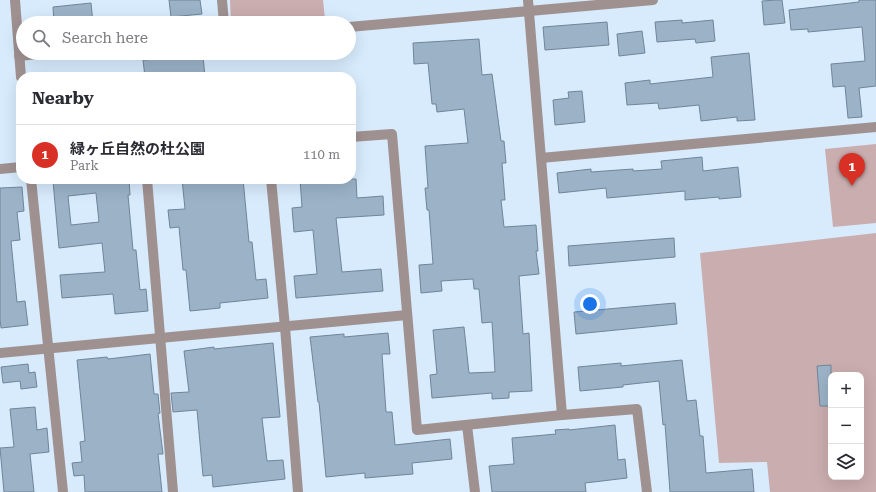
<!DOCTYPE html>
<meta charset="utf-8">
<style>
:root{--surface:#fff;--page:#f2f2f3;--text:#2b2b33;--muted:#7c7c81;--line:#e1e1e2;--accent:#d93025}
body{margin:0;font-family:"Roboto Serif","Noto Sans JP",serif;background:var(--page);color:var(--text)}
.controls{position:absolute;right:12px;bottom:12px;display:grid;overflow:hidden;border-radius:8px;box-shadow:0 4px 16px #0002}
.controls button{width:36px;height:36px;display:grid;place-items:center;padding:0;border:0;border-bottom:1px solid var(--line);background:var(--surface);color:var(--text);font:20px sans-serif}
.you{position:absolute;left:590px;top:304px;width:14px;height:14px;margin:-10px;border:3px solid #fff;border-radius:50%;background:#1a73e8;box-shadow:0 0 0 6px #1a73e833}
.badge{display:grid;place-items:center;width:26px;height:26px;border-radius:50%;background:var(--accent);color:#fff;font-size:13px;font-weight:700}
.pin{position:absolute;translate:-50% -33px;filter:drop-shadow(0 1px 2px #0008)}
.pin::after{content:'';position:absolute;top:21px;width:14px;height:12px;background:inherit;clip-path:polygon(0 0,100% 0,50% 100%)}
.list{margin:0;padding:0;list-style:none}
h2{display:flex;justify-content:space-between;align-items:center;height:52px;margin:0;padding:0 16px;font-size:17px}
h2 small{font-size:13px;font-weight:400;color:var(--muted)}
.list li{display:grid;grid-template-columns:26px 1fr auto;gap:12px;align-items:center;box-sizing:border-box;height:60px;padding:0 16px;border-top:1px solid var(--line)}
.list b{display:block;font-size:15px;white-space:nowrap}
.list p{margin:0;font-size:13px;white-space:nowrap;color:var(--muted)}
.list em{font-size:13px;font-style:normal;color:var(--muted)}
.icon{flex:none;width:22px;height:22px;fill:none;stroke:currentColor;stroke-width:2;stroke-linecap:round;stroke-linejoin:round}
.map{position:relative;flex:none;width:876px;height:492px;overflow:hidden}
.search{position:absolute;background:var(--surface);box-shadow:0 4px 16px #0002;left:16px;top:16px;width:340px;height:44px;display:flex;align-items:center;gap:10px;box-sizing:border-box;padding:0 14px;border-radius:22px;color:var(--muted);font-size:15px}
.panel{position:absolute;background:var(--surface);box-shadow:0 4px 16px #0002;left:16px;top:72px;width:340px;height:112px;border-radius:16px}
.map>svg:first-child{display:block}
.green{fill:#caadae;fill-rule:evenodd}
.building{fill:#9bb2c7;stroke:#6f8599;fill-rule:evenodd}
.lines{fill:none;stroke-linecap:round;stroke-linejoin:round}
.street{stroke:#a09191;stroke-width:10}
</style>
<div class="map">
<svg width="876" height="492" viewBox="0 0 876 492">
<rect width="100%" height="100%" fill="#d7ebfd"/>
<g class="green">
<polygon points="230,0 323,0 325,19 265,23 231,23"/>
<polygon points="876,144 876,223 833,227 825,149"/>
<path d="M876,233V492H770L767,462L719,463L700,253ZM831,375H861V477H831Z"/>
</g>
<g class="building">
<polygon points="169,0 200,0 202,14 171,17"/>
<polygon points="776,0 782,0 785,23 764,25 762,1"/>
<polygon points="859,0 876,0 876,86 859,88 862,117 848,118 845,86 833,87 831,64 865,61 862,27 808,32 808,29 791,30 789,10 859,2"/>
<polygon points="91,3 93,23 54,23 53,7"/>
<polygon points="682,20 682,23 713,20 715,41 696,43 695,39 657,42 655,22"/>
<polygon points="607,22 609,45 545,50 543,27"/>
<polygon points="642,31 645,53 619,56 617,34"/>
<polygon points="479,39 482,75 492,74 501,141 504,141 506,163 502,163 505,200 501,200 504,227 536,225 538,251 536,251 539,274 519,276 523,334 529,333 532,391 509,392 509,398 492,399 492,393 432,398 430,375 437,374 433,330 464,327 469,373 495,372 492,322 482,323 479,289 474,289 473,279 441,281 442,291 421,293 419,265 433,264 429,210 427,210 425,188 428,188 425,146 468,143 464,109 437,112 436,104 432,104 428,63 414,64 413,43"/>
<polygon points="749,53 755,120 737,121 737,117 701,121 699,105 659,109 658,103 627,105 625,83 650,80 650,84 713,77 711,57"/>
<polygon points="203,56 205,77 145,77 143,60"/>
<polygon points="582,91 585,122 555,125 553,100 569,98 568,92"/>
<polygon points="702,157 703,171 738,167 741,197 719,199 719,197 685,200 685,191 607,198 606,188 559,193 557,173 591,169 591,172 633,169 633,171 662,169 661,161"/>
<path d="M69,179H129L130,195H128L133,250H136L140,290L146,289L148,311L115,314L113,294L62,298L60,275L105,272L102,243L59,248L53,181ZM96,193L99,222L71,225L68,196Z"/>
<polygon points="182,179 243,179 249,242 252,242 256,280 266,279 268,298 220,303 220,308 190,311 186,270 183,270 179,227 170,228 168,210 185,209"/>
<polygon points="300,179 356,179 357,198 383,196 384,215 336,218 342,272 381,269 383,291 296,298 294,276 317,274 313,230 294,232 292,208 302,207"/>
<polygon points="22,187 24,211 17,212 20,240 11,241 17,302 25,301 28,325 1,328 0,319 0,188"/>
<polygon points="674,238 675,257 569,266 568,246"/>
<polygon points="675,303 677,324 576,334 574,312"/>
<polygon points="388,333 390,354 382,354 386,412 392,412 395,445 450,439 452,459 412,463 413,474 365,478 365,473 326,477 319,402 318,402 310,337 344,334 344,337"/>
<polygon points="273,343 280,417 262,418 267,461 283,460 285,479 213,487 212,475 203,476 197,410 173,412 171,393 189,392 184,351 214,347 214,349"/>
<polygon points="150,354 154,394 158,394 160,413 158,414 163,454 158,454 162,492 85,492 84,475 74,476 72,463 82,462 80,442 85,441 77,360 107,357 108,359"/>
<polygon points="682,360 687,401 696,400 700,436 703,436 706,473 752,469 754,492 670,492 665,424 663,425 659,381 623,385 623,387 580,391 578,367 621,363 621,366"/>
<polygon points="28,364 29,373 35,372 37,387 21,389 20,381 3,383 1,367"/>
<polygon points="831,365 831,406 820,406 817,366"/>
<polygon points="35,407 37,430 47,428 49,452 30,454 34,492 4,492 0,448 14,447 10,409"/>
<polygon points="615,425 618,460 625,459 627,478 585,483 586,492 492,492 489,466 514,464 512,438 556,434 555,430 569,429 569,430"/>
</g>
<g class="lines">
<g class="street">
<polyline points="15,0 21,77"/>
<polyline points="222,0 224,23"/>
<polyline points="528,0 562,415"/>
<polyline points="349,27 653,0"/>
<polyline points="19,56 48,53"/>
<polyline points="351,137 392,134 417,430 562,415 637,409 647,492"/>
<polyline points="541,158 876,127"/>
<polyline points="0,169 21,167"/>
<polyline points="31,179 63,492"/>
<polyline points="147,179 173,492"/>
<polyline points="271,179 285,327 298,492"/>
<polyline points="0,353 407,315"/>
<polyline points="467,425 475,492"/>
</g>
</g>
</svg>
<div class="controls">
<button>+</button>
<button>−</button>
<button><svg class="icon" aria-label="layers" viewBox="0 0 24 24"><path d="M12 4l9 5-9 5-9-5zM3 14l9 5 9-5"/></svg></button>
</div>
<div class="you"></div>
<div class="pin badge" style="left:852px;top:186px">1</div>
<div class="search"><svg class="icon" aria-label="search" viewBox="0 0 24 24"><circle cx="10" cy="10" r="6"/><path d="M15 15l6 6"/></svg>Search here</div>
<section class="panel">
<h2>Nearby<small></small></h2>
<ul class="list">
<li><span class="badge">1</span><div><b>緑ヶ丘自然の杜公園</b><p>Park</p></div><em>110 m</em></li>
</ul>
</section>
</div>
